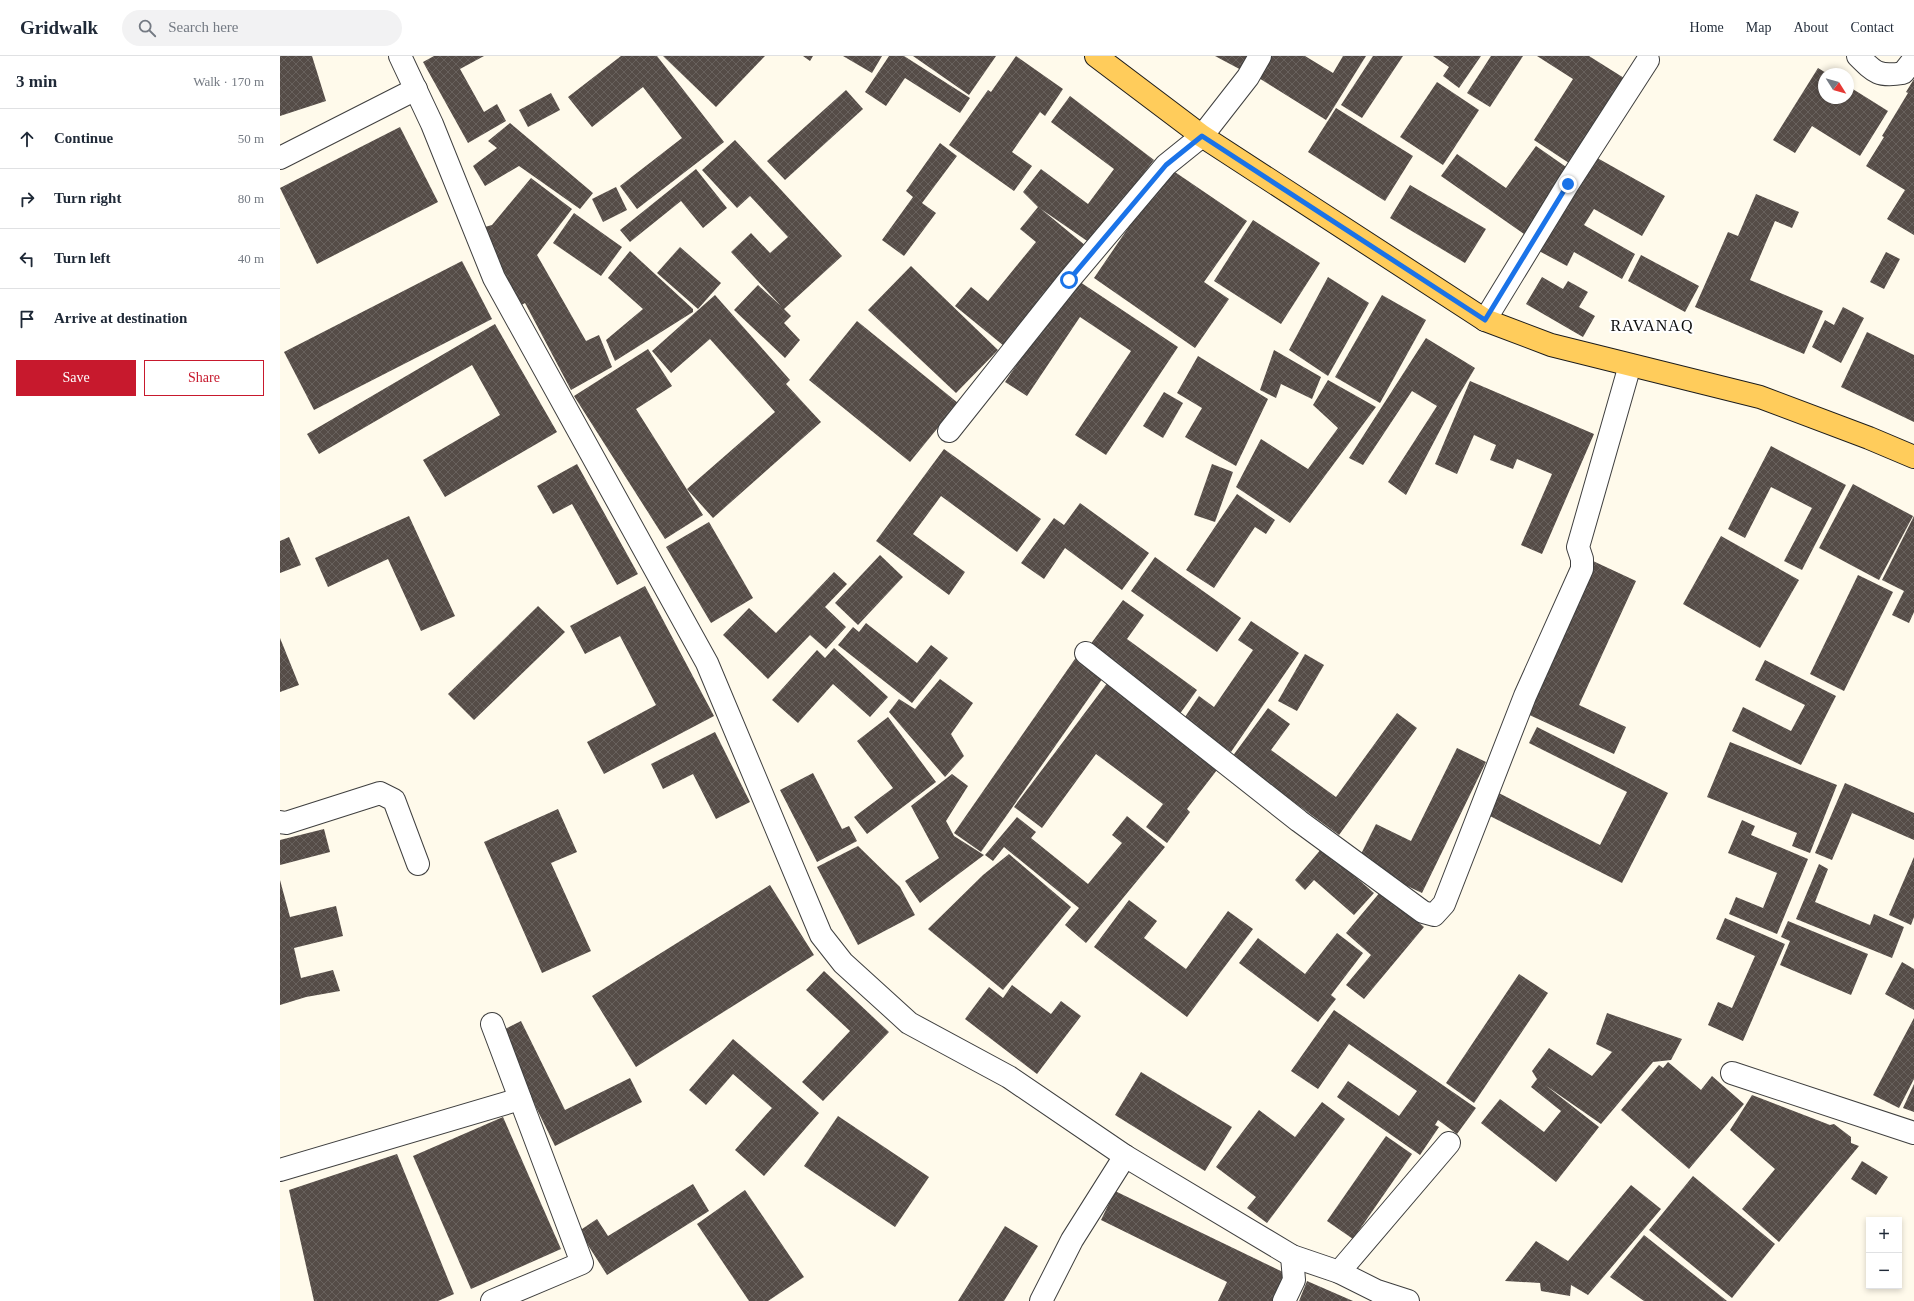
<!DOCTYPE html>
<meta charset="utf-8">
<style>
:root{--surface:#fff;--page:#f2f2f3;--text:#1f2937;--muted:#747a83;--line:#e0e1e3;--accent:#c7192d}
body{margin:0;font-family:"Times New Roman",serif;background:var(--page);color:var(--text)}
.controls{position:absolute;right:12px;bottom:12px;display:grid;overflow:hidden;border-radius:0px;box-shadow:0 2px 6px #0003}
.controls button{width:36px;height:36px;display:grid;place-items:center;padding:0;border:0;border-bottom:1px solid var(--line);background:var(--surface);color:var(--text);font:20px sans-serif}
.compass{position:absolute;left:1538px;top:12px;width:36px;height:36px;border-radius:50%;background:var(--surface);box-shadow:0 2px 6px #0003;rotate:127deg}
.stop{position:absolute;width:12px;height:12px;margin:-9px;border:3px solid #1a73e8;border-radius:50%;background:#fff}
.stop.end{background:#1a73e8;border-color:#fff;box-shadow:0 1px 4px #0008}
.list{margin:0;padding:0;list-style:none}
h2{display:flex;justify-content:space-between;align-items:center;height:52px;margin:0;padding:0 16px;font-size:17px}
h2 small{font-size:13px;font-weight:400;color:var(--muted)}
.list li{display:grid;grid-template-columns:26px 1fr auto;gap:12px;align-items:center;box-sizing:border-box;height:60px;padding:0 16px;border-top:1px solid var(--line)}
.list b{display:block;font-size:15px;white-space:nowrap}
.list em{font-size:13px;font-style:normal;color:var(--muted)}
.actions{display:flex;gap:8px;padding:12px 16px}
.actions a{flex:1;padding:9px 0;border:1px solid var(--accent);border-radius:0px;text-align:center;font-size:14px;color:var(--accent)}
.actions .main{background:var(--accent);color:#fff}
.icon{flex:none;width:22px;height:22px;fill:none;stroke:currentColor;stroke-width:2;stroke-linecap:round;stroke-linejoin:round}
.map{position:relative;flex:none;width:1634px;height:1245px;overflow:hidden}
header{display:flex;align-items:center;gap:24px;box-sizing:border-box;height:56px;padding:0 20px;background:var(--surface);border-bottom:1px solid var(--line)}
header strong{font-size:19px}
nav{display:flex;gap:22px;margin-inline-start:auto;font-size:14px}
.search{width:280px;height:36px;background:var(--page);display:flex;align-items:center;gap:10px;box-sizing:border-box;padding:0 14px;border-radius:22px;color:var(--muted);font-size:15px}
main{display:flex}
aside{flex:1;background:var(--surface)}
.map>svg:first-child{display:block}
.building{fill:url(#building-cross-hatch)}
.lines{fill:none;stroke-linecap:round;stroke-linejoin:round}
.minor-casing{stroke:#3f3f3f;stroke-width:24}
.major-casing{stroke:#1d1d1d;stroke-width:24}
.minor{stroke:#fff;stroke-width:22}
.major{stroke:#ffcc5b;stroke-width:22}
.route{stroke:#1a73e8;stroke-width:5}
.labels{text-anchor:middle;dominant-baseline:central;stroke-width:4;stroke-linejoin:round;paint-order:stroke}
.quarter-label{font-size:16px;letter-spacing:1px;fill:#0c0c0c;stroke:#fff}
</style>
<header>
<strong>Gridwalk</strong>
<div class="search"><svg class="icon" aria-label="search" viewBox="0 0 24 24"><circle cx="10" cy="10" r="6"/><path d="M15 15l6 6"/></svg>Search here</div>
<nav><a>Home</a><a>Map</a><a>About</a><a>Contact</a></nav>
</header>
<main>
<aside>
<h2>3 min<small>Walk · 170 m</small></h2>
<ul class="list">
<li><svg class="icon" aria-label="ahead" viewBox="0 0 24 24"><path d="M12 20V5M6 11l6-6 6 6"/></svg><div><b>Continue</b></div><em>50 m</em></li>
<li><svg class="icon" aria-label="right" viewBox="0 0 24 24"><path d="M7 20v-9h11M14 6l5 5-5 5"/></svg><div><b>Turn right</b></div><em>80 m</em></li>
<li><svg class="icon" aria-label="left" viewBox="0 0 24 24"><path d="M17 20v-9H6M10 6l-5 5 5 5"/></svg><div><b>Turn left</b></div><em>40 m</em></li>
<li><svg class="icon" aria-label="arrive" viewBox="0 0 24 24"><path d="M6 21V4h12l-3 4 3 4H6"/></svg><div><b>Arrive at destination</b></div></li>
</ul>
<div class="actions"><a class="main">Save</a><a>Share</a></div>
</aside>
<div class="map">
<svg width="1634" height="1245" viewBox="0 0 1634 1245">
<defs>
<pattern id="building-cross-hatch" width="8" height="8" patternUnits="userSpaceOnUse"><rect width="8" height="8" fill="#554c47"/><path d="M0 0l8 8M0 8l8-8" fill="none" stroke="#68615d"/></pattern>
</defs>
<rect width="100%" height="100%" fill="#fffaeb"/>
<g class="building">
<polygon points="0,0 32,0 46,45 0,60"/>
<polygon points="154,0 204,0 180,13 204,56 217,48 226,65 188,87 143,6"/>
<polygon points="341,0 377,0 444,86 357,153 340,130 402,82 363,31 312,71 288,41"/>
<polygon points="383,0 485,0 436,51"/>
<polygon points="523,0 533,0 530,5"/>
<polygon points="563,0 602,0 592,17"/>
<polygon points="609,0 624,0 690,42 680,57 625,22 606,50 585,36"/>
<polygon points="633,0 716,0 689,39"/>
<polygon points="736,0 783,33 765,60 760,56 732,96 752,110 734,135 669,89 708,34 711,36"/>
<polygon points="935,0 974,0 965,16"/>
<polygon points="986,0 1025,0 1053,17 1063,0 1086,0 1046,64 974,19"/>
<polygon points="1093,0 1123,0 1082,62 1061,49"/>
<polygon points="1153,0 1201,0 1179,32 1163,20 1169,11"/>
<polygon points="1211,0 1243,0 1210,51 1187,37"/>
<polygon points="1257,0 1309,0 1344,22 1289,107 1254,84 1293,23"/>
<polygon points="1538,12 1548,18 1544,18 1544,42 1568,42 1568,30 1608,55 1580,100 1532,70 1515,97 1493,84"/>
<polygon points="1634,23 1634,179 1607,163 1625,134 1586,110 1604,81 1602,80 1628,37 1626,36"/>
<polygon points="1157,26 1199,54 1163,109 1120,81"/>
<polygon points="566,34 583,53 505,124 487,105"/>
<polygon points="271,37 280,54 248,71 239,54"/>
<polygon points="790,40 874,104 810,187 761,153 806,190 724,290 675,250 691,231 708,245 756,186 740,173 758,151 743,136 761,113 808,148 834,113 771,66"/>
<polygon points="1056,52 1133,100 1105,145 1028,96"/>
<polygon points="230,67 313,137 300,153 239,110 205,130 193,110 217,92 208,85"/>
<polygon points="120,71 158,146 37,208 0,132"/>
<polygon points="455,84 562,200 504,253 511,260 504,267 520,284 505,302 454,254 478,229 501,250 451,196 471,177 490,197 508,181 470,140 457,152 422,114"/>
<polygon points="660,87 677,100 642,147 656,157 624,200 602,184 633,141 626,135"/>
<polygon points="1256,90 1289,113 1244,178 1161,120 1177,98 1226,132"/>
<polygon points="1312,99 1385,140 1362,180 1314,153 1304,169 1355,198 1342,223 1294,196 1287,210 1259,195"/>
<polygon points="889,112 967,165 924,226 949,243 915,292 814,222"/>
<polygon points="416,113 447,152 423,172 401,145 350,186 340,174"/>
<polygon points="251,122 292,153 257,199 306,285 319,279 332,311 291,334 245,247 234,253 201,172 212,169"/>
<polygon points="1130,129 1206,173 1185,207 1110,162"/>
<polygon points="336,131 347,154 323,166 312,143"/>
<polygon points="1476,138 1519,156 1512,172 1495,165 1470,224 1543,255 1524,298 1415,251 1448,176 1458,180"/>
<polygon points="294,157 342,191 321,220 273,187"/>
<polygon points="973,164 1040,207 1001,268 934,225"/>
<polygon points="400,191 441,227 418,253 377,217"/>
<polygon points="350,195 413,253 413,256 335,305 326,284 363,253 328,222"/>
<polygon points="1606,196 1620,203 1604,233 1590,226"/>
<polygon points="1361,199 1419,230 1405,256 1348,225"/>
<polygon points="182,205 212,263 34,354 4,296"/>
<polygon points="631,210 718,294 676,337 588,254"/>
<polygon points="1048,221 1089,247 1048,320 1009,294"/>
<polygon points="1262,221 1283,233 1288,225 1308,236 1299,251 1315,260 1303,281 1246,248"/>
<polygon points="794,222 898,291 826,399 795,379 851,295 800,261 747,340 725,326"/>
<polygon points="435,239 510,324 506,328 541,366 433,462 407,433 495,356 430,283 391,317 372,295"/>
<polygon points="1102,239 1146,264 1100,347 1055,321"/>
<polygon points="1563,251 1584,262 1561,307 1532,291 1545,264 1554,269"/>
<polygon points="577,265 678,347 630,406 529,324"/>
<polygon points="215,268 277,376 165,441 143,404 220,359 192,309 39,398 27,378"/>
<polygon points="1587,276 1634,299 1634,366 1561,331"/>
<polygon points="1146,282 1195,312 1176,344 1126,439 1108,426 1157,350 1132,335 1083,409 1069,402"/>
<polygon points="368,293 392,330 356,353 423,459 385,483 294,340"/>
<polygon points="994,294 1041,321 1032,343 1001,328 996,342 980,334"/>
<polygon points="918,300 988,343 956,410 905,381 922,352 897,337"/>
<polygon points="1048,324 1096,351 1010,467 956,431 981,383 1028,413 1058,372 1033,349"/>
<polygon points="1190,325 1314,378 1262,498 1241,489 1272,418 1237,403 1233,413 1210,404 1216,389 1194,379 1177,418 1155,408"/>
<polygon points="884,336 903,347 883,382 863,370"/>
<polygon points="1491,390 1566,429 1522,514 1504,505 1532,452 1491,431 1465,482 1448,473"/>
<polygon points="664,393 761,463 737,496 661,440 633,478 685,516 669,539 596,485"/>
<polygon points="297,408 358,518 337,529 292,448 273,458 257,430"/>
<polygon points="932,408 953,416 935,466 914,459"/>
<polygon points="1573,428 1633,460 1599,524 1539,492"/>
<polygon points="957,438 995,464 986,478 975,471 934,532 906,514"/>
<polygon points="800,447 869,497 842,534 785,492 764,523 741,507 774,462 784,469"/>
<polygon points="129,460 175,560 141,575 108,503 48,531 35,502"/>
<polygon points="1634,460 1634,556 1629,567 1612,559 1624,535 1602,524"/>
<polygon points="429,466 473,542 431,567 386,491"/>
<polygon points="1441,480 1519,524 1480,592 1403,548"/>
<polygon points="9,481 21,509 0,517 0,485"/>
<polygon points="600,499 623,521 578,569 555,547"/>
<polygon points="875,501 961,562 937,596 851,535"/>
<polygon points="1313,505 1356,525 1299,649 1346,671 1334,698 1243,656"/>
<polygon points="554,516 567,528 545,551 566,571 546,593 530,579 488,623 443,579 469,552 496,577"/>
<polygon points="1578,519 1613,536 1564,635 1530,618"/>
<polygon points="365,530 434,660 324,718 307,686 376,649 340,580 305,598 290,570"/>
<polygon points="843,544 864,559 847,583 917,634 899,659 807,593"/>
<polygon points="258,550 285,576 194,664 168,638"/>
<polygon points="971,565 1019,597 951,696 903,664 919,640 934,651 973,594 958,584"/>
<polygon points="586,567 637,607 651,589 668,602 632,647 558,589 573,571 579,576"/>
<polygon points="0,582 19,629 0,636"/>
<polygon points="554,592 608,641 590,661 553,628 518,667 492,644 537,594 545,602"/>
<polygon points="1025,598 1044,609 1017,655 998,645"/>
<polygon points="797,600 825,619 701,796 674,777"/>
<polygon points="1485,604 1556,640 1521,709 1452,675 1463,651 1511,675 1525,649 1475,624"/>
<polygon points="660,623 693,647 671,678 684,700 665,721 609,656 619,643 635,653"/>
<polygon points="828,626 940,710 907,753 910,756 887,787 866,771 883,748 816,698 762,772 734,751"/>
<polygon points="988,652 1010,668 991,694 1056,741 1117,657 1137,672 1059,779 952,701"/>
<polygon points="608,661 656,726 587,778 574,761 613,732 577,685"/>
<polygon points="1257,671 1388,737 1342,827 1202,756 1213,734 1320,789 1347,736 1249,687"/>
<polygon points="435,676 470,746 436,763 413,718 383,733 371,708"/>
<polygon points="1450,686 1557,729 1530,797 1512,790 1517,777 1427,741"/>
<polygon points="1177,692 1206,706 1142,837 1077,806 1096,768 1131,785"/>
<polygon points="533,717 562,773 569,770 577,785 537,806 500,734"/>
<polygon points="672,718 688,730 666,765 674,780 704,799 640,847 625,825 659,802 631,750"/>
<polygon points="1565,727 1634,757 1634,784 1572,757 1552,804 1535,797"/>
<polygon points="278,753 297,796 271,807 311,895 262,917 204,786"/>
<polygon points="847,760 885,791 806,887 785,869 799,852 724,791 713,805 705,799 737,761 756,776 751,782 808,828 842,787 832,779"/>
<polygon points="1462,764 1475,770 1471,779 1528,803 1497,878 1449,858 1456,841 1483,852 1497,817 1448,797"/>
<polygon points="44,773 50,796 0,809 0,784"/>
<polygon points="578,790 620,831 635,859 578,889 537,811"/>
<polygon points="1042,792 1094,837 1074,859 1034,824 1025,834 1015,824"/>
<polygon points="729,798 791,851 723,934 648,873 703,819"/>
<polygon points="1634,801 1634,861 1631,869 1609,859"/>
<polygon points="1539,808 1548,813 1535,846 1590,869 1594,858 1624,871 1612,902 1516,863"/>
<polygon points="0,824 10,861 56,850 63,880 14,892 21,922 53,914 60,935 26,941 0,949"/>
<polygon points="490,829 534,899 356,1011 312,940"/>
<polygon points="1101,835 1144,871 1084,943 1066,929 1091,899 1066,877"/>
<polygon points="849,844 877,865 864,882 906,913 948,855 973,873 907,961 814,891"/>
<polygon points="1445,862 1505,888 1463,985 1428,969 1438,946 1452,952 1475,900 1436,883"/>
<polygon points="1508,865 1588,898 1571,939 1500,909 1510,885 1501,881"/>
<polygon points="1057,877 1083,897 1051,939 1056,943 1038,966 959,907 978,882 1025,918"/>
<polygon points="1622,906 1634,913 1634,954 1605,938"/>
<polygon points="544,915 609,976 543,1045 522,1026 570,975 526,934"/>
<polygon points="1239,918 1268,937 1194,1047 1166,1027"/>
<polygon points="732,929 771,958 781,945 801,960 757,1018 685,963 709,931 723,942"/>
<polygon points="1054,954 1196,1052 1177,1078 1158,1064 1155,1069 1159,1071 1140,1099 1057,1041 1068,1025 1119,1060 1137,1035 1069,988 1038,1033 1011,1015"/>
<polygon points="1327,957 1402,983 1391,1004 1373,1006 1321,1068 1265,1029 1319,1071 1276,1126 1201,1067 1220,1043 1264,1076 1281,1055 1251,1031 1257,1023 1252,1015 1269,992 1312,1020 1332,996 1316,988"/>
<polygon points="1634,962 1634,1023 1619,1052 1593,1039"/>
<polygon points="241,965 285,1054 350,1022 362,1046 275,1090 219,976"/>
<polygon points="453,983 539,1057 484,1120 455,1094 492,1052 453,1018 426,1049 409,1034"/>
<polygon points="1388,1006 1421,1034 1432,1020 1464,1048 1409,1113 1341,1054 1379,1009 1383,1012"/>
<polygon points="861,1016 952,1071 925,1115 835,1059"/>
<polygon points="1634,1028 1634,1056 1623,1052"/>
<polygon points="1472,1039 1550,1069 1554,1068 1571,1081 1571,1087 1579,1090 1499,1186 1462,1153 1495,1113 1450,1074"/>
<polygon points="1042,1046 1065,1063 987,1167 967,1152 976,1141 936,1111 979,1054 1015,1081"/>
<polygon points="558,1060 649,1121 615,1171 524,1110"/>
<polygon points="223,1061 281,1193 191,1233 133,1100"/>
<polygon points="1106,1080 1132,1098 1073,1183 1047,1165"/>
<polygon points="117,1098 174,1238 158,1245 34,1245 9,1134"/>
<polygon points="1582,1105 1608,1121 1596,1139 1571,1123"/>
<polygon points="1413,1120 1495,1188 1452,1242 1369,1174"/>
<polygon points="413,1128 429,1155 327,1219 299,1175 317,1163 328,1180"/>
<polygon points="1351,1129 1381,1153 1308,1239 1291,1229 1290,1240 1261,1235 1260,1227 1225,1225 1256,1185 1288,1205"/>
<polygon points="465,1134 524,1221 488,1245 469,1245 417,1168"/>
<polygon points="835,1135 1007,1218 993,1245 938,1245 947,1226 821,1164"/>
<polygon points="725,1170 758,1190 724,1245 678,1245"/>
<polygon points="1364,1179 1447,1245 1364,1245 1330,1221"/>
<polygon points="1027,1225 1073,1245 1019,1245"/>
</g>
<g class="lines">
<defs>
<g id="minor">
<polyline points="120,0 152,68 214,222 427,607 541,879 563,907 629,967 729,1021 845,1100 1012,1200 1059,1216 1097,1235 1128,1245"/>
<path d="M1578,0C1595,17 1599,21 1623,17L1634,3"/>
<polyline points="0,102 136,33"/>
<polyline points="1205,264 1288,128 1368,4"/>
<polyline points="669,375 789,224 886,109 922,80 968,21 980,0"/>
<polyline points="806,597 1019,765 1143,856 1154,859 1164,848 1245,640 1302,513 1302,503 1298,491 1350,309"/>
<polyline points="0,766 6,767 100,737 114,744 138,808"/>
<polyline points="212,968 302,1207 212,1245"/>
<polyline points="1452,1017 1634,1077"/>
<polyline points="0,1114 240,1043"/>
<polyline points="1059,1216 1169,1087"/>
<polyline points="761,1245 792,1184 845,1100"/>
<polyline points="1004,1245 1014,1224 1012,1200"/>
</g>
<polyline id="major" points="816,0 922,80 1205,264 1271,289 1480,341 1589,382 1634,401"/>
</defs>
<use href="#minor" class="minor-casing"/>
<use href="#major" class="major-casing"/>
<use href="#minor" class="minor"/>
<use href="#major" class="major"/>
</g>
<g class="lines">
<polyline class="route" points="789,224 886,109 922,80 1205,264 1288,128"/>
</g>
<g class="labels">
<g class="quarter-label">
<text x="1372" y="269">RAVANAQ</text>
</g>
</g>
</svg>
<div class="controls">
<button>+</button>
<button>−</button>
</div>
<svg class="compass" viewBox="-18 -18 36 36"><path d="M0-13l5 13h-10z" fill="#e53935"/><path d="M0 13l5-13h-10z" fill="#747a83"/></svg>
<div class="stop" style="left:789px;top:224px"></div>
<div class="stop end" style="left:1288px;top:128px"></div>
</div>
</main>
